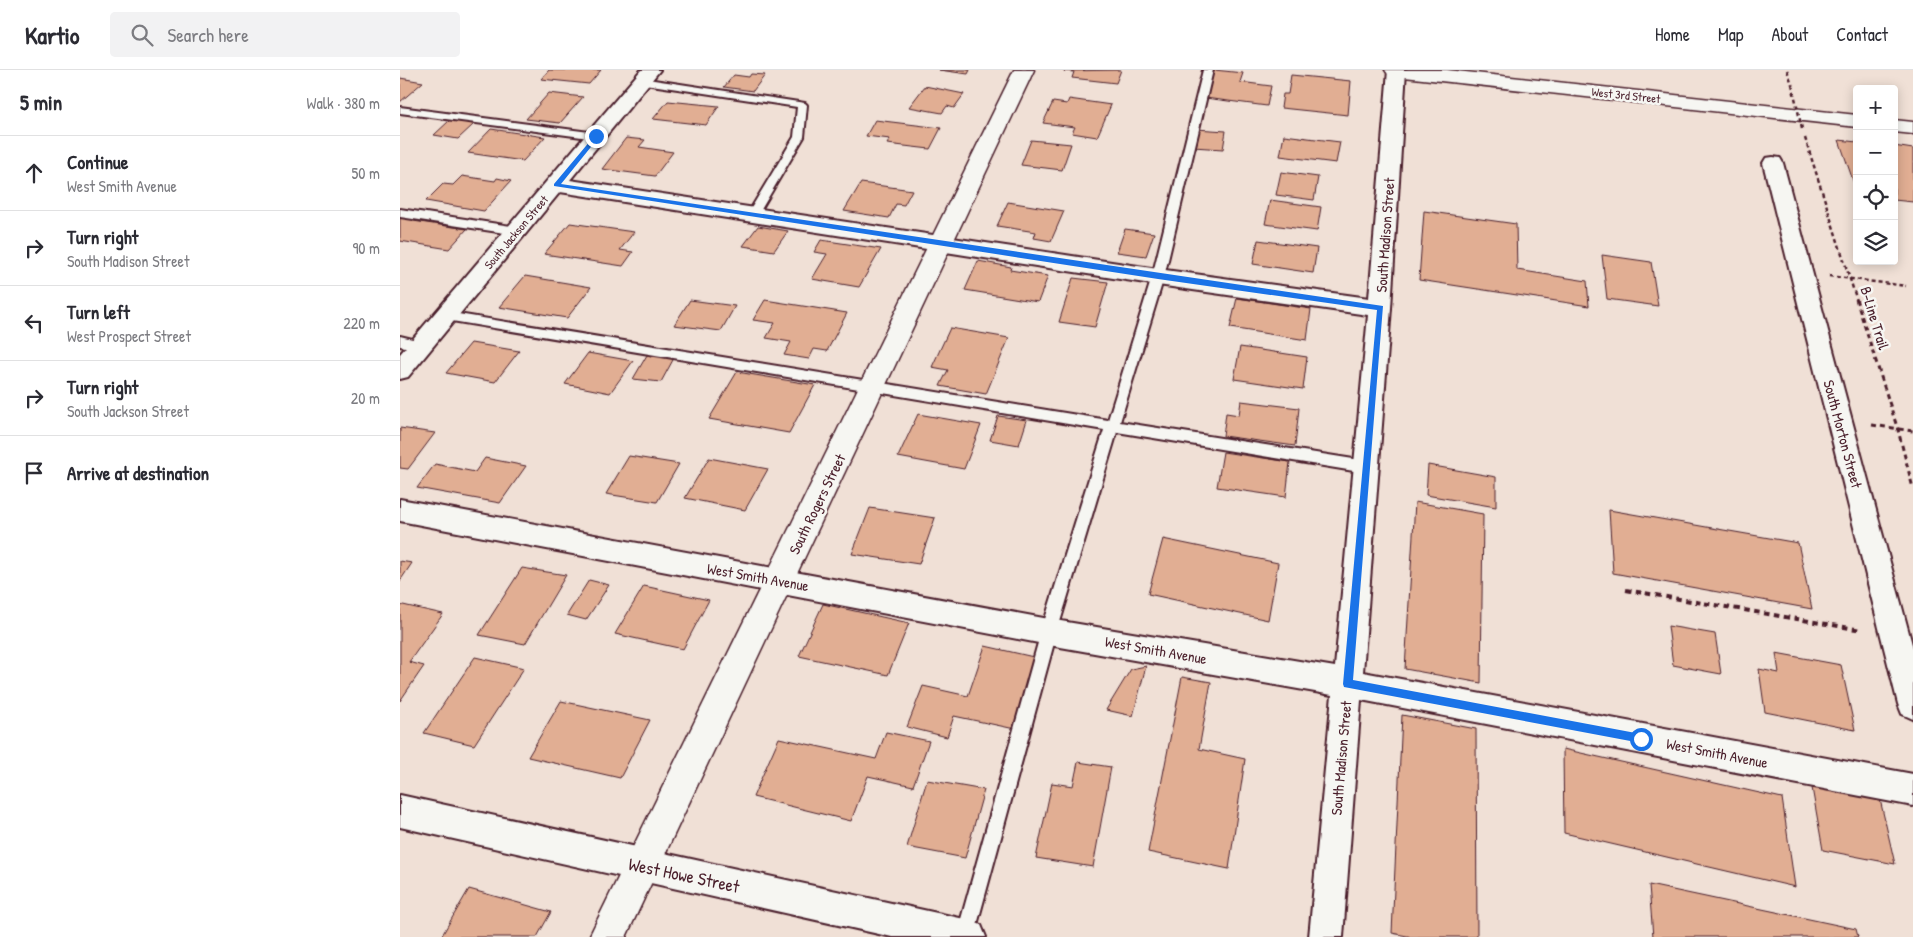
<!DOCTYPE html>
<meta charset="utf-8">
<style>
:root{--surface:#fff;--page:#f2f2f3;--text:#2b2b33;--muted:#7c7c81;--line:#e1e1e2}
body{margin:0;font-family:"Patrick Hand",sans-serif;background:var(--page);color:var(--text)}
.controls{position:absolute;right:15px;top:15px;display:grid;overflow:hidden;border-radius:5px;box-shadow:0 2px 12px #0003}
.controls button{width:45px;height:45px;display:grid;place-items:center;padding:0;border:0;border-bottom:1px solid var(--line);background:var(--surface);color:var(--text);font:25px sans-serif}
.stop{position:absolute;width:15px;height:15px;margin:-11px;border:4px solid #1a73e8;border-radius:50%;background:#fff}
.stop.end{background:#1a73e8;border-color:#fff;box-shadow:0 1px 5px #0008}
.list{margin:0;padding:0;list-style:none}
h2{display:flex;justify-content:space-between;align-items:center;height:65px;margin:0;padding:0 20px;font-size:21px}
h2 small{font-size:16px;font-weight:400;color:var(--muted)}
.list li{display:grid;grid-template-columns:32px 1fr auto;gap:15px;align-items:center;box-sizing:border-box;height:75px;padding:0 20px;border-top:1px solid var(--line)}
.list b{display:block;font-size:19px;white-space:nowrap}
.list p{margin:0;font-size:16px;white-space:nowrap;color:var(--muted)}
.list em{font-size:16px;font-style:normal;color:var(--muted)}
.icon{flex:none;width:28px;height:28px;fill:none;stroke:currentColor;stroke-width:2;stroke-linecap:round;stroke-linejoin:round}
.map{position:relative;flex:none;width:1513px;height:867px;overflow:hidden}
header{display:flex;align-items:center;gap:30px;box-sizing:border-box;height:70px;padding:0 25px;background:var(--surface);border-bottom:1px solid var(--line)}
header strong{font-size:24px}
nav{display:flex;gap:28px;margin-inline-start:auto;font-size:18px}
.search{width:350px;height:45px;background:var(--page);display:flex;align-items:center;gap:12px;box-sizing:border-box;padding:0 18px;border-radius:5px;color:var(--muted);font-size:19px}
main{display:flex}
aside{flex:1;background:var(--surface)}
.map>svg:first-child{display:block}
.building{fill:#e1ae93;stroke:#4a1f2b}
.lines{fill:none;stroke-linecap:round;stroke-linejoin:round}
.service-casing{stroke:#4a1f2b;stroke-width:4}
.minor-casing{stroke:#4a1f2b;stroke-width:4}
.tertiary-casing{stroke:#4a1f2b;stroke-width:3}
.path-far2{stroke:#4a1f2b;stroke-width:2.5;stroke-dasharray:4 3;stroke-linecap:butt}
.path-far1{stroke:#4a1f2b;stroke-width:3;stroke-dasharray:5 4;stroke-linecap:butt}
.path{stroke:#4a1f2b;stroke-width:4;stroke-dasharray:5.5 4.5;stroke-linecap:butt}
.service{fill:#f6f6f2;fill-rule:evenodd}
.minor{fill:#f6f6f2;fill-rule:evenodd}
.tertiary{fill:#f6f6f2;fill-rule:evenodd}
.path-bridge{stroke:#4a1f2b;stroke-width:2.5;stroke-dasharray:4 3;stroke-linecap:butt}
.route{fill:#1a73e8}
.labels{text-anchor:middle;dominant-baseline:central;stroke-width:5;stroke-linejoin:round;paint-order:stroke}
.far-street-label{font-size:12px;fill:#4a1f2b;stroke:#f6f6f2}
.street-label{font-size:15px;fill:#4a1f2b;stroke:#f6f6f2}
.near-street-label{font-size:18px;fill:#4a1f2b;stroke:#f6f6f2}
</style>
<header>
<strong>Kartio</strong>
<div class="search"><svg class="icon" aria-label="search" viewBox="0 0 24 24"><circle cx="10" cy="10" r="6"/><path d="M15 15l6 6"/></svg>Search here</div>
<nav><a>Home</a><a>Map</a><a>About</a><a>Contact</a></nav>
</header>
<main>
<aside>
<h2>5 min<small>Walk · 380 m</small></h2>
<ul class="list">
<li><svg class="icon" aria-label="ahead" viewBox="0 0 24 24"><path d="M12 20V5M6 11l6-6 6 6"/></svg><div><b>Continue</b><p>West Smith Avenue</p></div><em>50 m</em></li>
<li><svg class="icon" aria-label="right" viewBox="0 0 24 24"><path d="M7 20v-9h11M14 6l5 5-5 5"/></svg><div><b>Turn right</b><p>South Madison Street</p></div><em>90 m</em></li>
<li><svg class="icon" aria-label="left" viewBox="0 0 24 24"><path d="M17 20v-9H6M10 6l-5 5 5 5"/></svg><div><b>Turn left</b><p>West Prospect Street</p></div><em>220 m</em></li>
<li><svg class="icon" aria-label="right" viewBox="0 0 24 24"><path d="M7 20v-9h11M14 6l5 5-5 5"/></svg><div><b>Turn right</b><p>South Jackson Street</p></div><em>20 m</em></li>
<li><svg class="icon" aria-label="arrive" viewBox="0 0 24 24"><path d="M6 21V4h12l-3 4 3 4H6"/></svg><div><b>Arrive at destination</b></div></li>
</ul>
</aside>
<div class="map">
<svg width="1513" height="867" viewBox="0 0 1513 867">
<rect width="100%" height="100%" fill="#f0e0d6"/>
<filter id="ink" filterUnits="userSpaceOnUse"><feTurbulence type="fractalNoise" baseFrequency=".02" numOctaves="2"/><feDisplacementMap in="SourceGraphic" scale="10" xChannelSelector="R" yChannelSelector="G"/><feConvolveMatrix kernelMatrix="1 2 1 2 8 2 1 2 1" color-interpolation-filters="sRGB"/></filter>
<g filter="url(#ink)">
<g class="building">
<polygon points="149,0 201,0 189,14 141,9"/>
<polygon points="539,0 570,0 568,4"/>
<polygon points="721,0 716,13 672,8 674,2 663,1"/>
<polygon points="814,0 843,3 840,12 871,16 867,36 805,28"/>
<polygon points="351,4 365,5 353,21 324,17 334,5 349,7"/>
<polygon points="891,5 951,11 948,45 881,38 883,24 888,24"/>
<polygon points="0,8 23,12 0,32"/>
<polygon points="525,16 564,24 554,38 547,36 542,43 509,37"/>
<polygon points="149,23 183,27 160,53 126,49"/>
<polygon points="669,29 711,35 697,67 672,63 675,57 643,53 653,32 667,34"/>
<polygon points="268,31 319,36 306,55 253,49"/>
<polygon points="50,50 74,54 58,69 34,65"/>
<polygon points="475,50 541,58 530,79 487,74 490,69 466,66"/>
<polygon points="91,59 145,67 123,91 68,83"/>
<polygon points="796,59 826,61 823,79 793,77"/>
<polygon points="884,65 940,72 936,93 880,86"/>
<polygon points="226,68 245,70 239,77 273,82 255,106 202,99"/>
<polygon points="631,70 671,74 662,100 621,95"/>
<polygon points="1439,70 1457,72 1457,122"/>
<polygon points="1494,76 1513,79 1513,132 1494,130"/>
<polygon points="881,102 918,107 914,130 876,125"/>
<polygon points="62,106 95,111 97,108 111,111 84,141 26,131 43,114 53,115"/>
<polygon points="461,113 512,120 504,135 496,134 489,148 444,141"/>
<polygon points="870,130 921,137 917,161 865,154"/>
<polygon points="608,132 664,141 651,171 634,168 636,162 597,156"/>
<polygon points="1024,141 1116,154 1117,200 1187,211 1189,236 1019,210"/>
<polygon points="0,147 15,149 13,151 67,159 49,179 0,171"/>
<polygon points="170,153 234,162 220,180 233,182 223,196 144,184"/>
<polygon points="358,156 388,161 374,181 343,176"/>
<polygon points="725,159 754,163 746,186 717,182"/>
<polygon points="421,170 481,179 459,217 412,209 427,184 414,182"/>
<polygon points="858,170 917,178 913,203 853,194"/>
<polygon points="1202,185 1251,192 1258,236 1207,229"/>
<polygon points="578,191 611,197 610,200 648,206 638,232 565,220"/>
<polygon points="125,206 191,217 167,248 99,237"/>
<polygon points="673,208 708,212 695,257 659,252"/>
<polygon points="837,228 911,239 907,270 830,258"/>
<polygon points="290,230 335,236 321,261 274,255"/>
<polygon points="365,230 447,243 427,281 414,279 409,289 384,285 391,272 366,268 375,253 353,250"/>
<polygon points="550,258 609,268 586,324 540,316 548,300 532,297"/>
<polygon points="71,273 119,281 95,312 46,303"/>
<polygon points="840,277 907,287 903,319 834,309"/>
<polygon points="188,283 233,291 210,323 165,314"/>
<polygon points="247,285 274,288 261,312 233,309"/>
<polygon points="337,302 415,315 389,363 309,349"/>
<polygon points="841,331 899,338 895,376 823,366 826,343 839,345"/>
<polygon points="518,344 581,355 564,399 498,387"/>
<polygon points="598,346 627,350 619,375 590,370"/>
<polygon points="0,358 35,363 8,399 0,398"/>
<polygon points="823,382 890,392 886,427 817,417"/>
<polygon points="229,386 279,394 257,432 206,424"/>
<polygon points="85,388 126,396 100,433 17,418 35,394 75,402"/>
<polygon points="309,388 368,399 345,440 285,428"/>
<polygon points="1028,395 1096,407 1096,437 1026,425"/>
<polygon points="1015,432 1083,444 1081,613 1005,599"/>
<polygon points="470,438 535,448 519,494 452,484"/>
<polygon points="1209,440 1398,473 1412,539 1213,503"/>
<polygon points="763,469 878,493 868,550 748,524"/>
<polygon points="0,491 12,493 0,511"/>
<polygon points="122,498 166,505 125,574 79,565"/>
<polygon points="189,510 209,515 186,550 167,545"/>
<polygon points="244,516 309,530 283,579 215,564"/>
<polygon points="423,534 509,553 488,605 399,586"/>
<polygon points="3,535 43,544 9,592 24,596 0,631 0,538"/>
<polygon points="1268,556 1315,564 1321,604 1273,595"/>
<polygon points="585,576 638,588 615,659 554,646 547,667 507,657 523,616 568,626"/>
<polygon points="1376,583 1441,595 1455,660 1365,642 1359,599 1379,603"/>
<polygon points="75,587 124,598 74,675 24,663"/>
<polygon points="746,596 733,646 706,640 731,599"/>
<polygon points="782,607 811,612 799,679 845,689 829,799 748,782"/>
<polygon points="161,631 250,650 220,708 128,687"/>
<polygon points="1002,645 1076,659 1077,867 1012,867 992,863"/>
<polygon points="486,662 529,671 513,716 468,706 451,751 353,727 379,668 476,689"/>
<polygon points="1163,679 1382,728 1395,817 1164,763"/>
<polygon points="678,692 711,697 693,797 636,788 652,713 673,716"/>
<polygon points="527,710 584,720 565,788 507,777"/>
<polygon points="1411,712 1479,725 1495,794 1423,780"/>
<polygon points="1249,815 1456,859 1458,867 1253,867"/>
<polygon points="69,819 151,842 137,867 41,867"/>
</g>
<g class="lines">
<defs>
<g id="service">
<polygon points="803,0 813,0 764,207 720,352 966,391 971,393 973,397 971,401 966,403 717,362 657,562 574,866 556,867 641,562 704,360 46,250 40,246 46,242 708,350 752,207"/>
<polygon points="241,8 405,33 407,35 404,67 356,148 348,148 347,145 394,67 397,37 238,13 236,11"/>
<polygon points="0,37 197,63 202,66 197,69 0,43"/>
<polygon points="0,139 117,157 123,161 117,165 0,147"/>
<polygon points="0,266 25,272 27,275 25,278 21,280 0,276"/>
</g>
<g id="minor">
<polygon points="241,0 260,0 170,110 758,199 969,228 988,0 1006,0 991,238 963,602 1513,704 1513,736 961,630 943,867 909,867 932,625 649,575 0,451 0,429 649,549 935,597 968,245 758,215 160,122 8,307 0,309 0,284"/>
<polygon points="1373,87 1380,88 1383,93 1513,578 1513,649 1502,644 1498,634 1363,93 1366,88"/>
<polygon points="0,725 569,850 581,855 586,867 492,867 0,757"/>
</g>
<g id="tertiary">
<polygon points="614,0 634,0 226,867 189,867"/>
<polygon points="985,0 1047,0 1457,45 1457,57 995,6 988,4"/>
<polygon points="1494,50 1513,52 1513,64 1494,62"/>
</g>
</defs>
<use href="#service" class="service-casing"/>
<use href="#minor" class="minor-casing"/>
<use href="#tertiary" class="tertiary-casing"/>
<g class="path-far2">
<polyline points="1387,0 1392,14"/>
<polyline points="1405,68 1457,231"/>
<polyline points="1429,206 1506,216"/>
</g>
<g class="path-far1">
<polyline points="1456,229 1498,360 1513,418"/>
<polyline points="1472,355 1513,361"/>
</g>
<polyline class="path" points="1226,520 1462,560"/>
<use href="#service" class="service"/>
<use href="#minor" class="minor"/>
<use href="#tertiary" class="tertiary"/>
<polyline class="path-bridge" points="1392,14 1402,59"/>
</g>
</g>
<polygon class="route" points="196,64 199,67 161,114 983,236 953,610 1241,664 1246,669 1244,672 1241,673 944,617 943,614 977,240 758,209 154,116 154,114"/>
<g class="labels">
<g class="far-street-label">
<text transform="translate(1226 25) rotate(6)">West 3rd Street</text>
<text transform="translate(116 162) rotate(-50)">South Jackson Street</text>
</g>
<g class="street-label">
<text transform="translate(985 165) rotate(-86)">South Madison Street</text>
<text transform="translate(1475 248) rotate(73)">B-Line Trail</text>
<text transform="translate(1443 364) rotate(75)">South Morton Street</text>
<text transform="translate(417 434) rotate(-64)">South Rogers Street</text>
<text transform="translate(358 507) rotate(10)">West Smith Avenue</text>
<text transform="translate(756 580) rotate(10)">West Smith Avenue</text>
<text transform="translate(1317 683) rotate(11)">West Smith Avenue</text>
<text transform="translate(941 688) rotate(-85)">South Madison Street</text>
</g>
<g class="near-street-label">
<text transform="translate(284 805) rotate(12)">West Howe Street</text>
</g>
</g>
</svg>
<div class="controls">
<button>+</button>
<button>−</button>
<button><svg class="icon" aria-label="locate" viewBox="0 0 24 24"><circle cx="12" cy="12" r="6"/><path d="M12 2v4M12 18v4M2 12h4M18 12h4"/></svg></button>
<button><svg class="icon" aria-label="layers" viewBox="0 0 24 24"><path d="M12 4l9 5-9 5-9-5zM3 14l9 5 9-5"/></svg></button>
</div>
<div class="stop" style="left:1241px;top:669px"></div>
<div class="stop end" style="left:196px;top:66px"></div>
</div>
</main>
